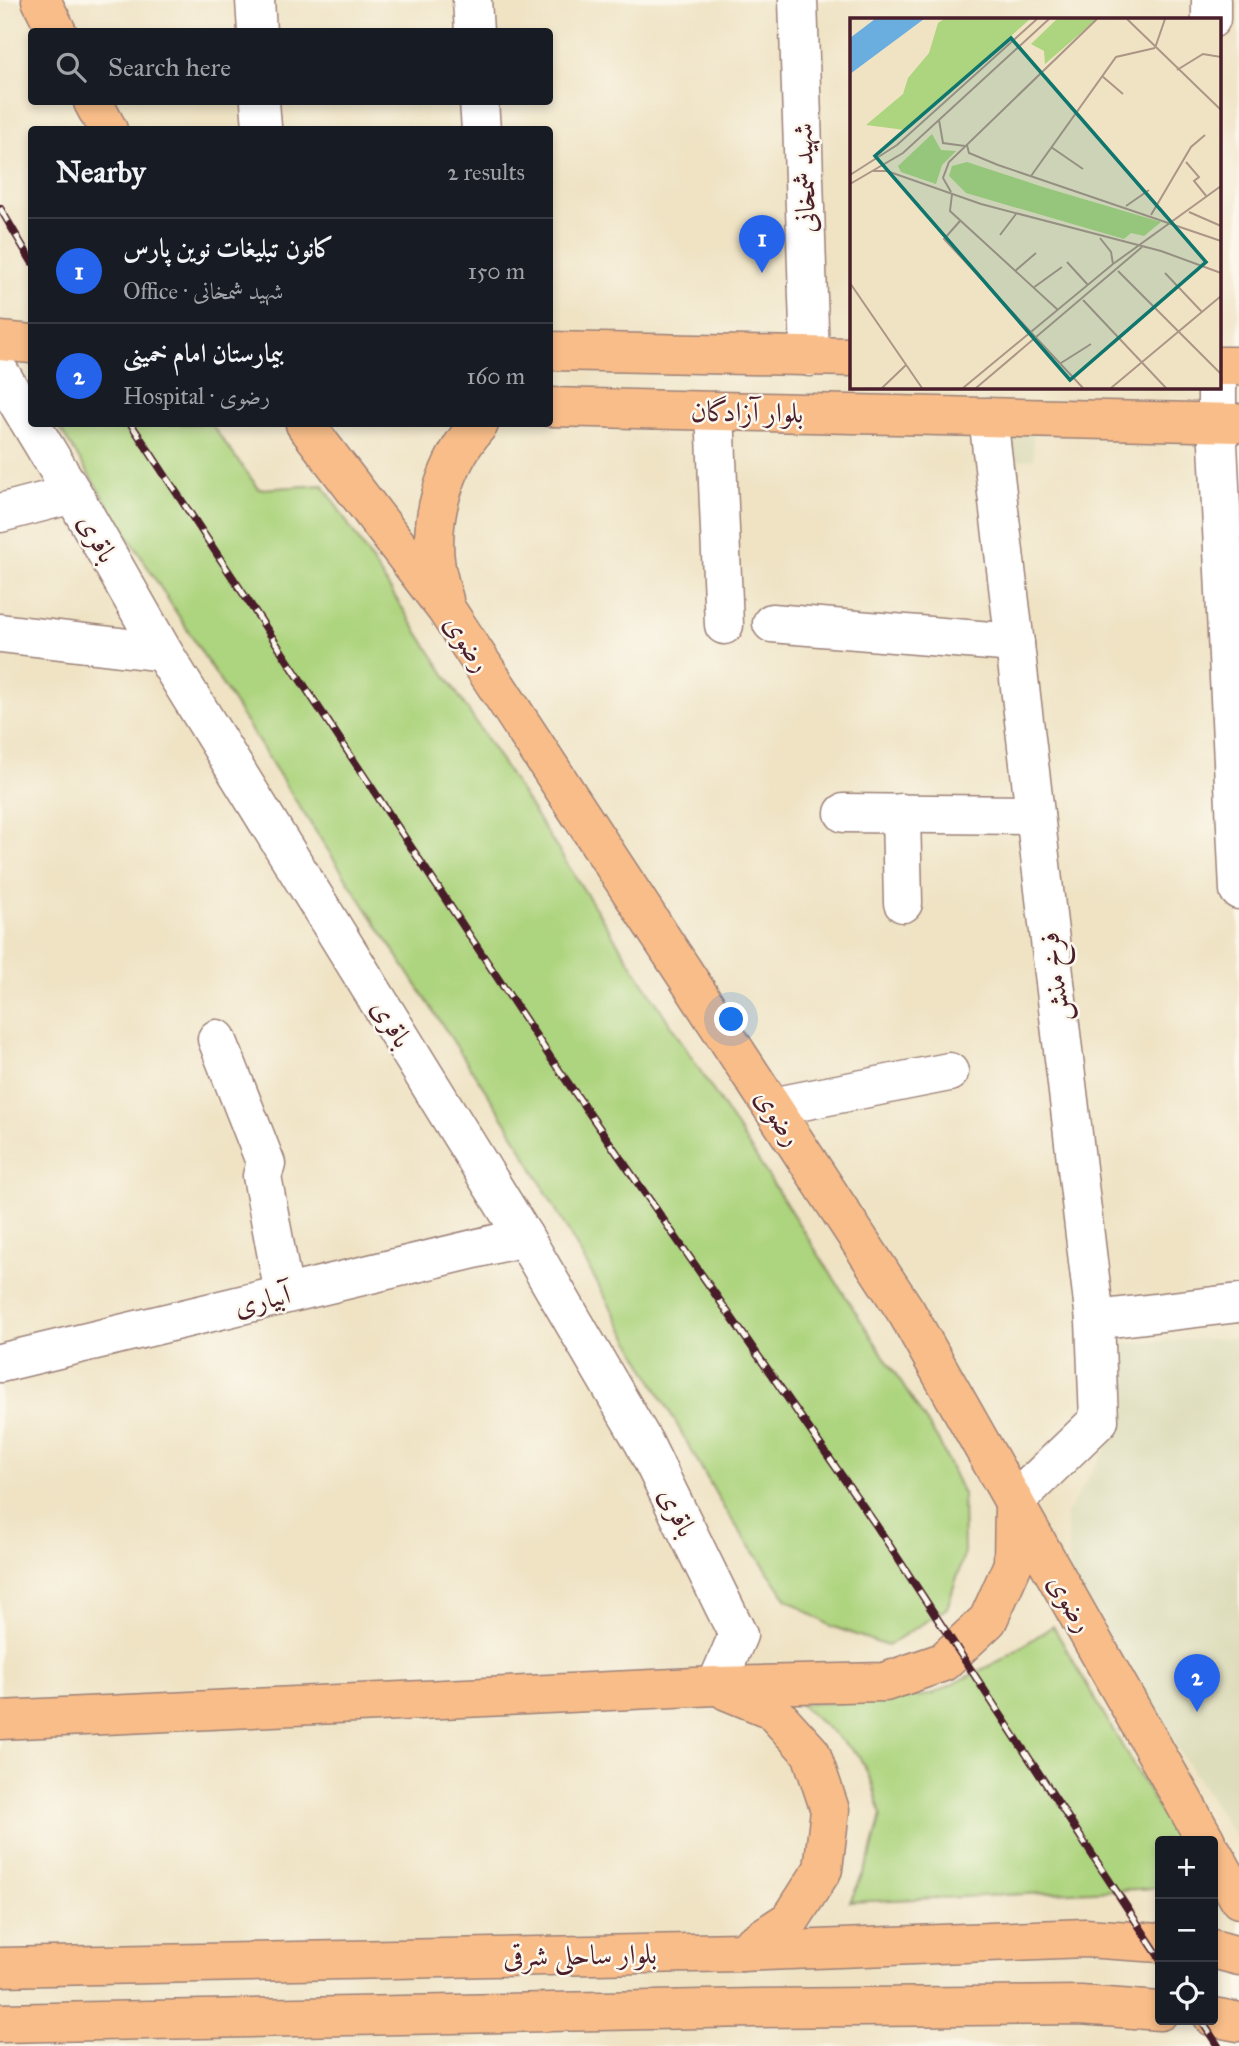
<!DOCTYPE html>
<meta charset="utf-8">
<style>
:root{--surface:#171b24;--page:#20242c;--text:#f1f3f6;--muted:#9ea1a6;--line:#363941;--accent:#2563eb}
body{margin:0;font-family:"IM FELL Great Primer",Amiri,serif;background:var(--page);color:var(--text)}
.controls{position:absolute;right:21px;bottom:21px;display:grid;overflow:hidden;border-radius:7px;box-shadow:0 4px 10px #0003}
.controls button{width:63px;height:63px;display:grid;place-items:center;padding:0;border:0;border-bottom:2px solid var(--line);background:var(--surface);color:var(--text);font:35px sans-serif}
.you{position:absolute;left:732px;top:1020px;width:24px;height:24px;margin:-18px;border:5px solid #fff;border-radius:50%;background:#1a73e8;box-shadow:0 0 0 10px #1a73e833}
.badge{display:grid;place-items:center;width:46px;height:46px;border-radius:50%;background:var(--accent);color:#fff;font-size:23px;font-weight:700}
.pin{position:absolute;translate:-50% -58px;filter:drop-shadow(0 2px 4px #0008)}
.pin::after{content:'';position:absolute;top:37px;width:24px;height:21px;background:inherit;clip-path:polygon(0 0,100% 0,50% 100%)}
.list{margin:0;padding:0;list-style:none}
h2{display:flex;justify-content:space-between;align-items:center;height:91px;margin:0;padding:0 28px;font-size:30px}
h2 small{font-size:23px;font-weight:400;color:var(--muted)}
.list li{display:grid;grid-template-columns:46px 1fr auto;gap:21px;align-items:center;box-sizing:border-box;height:105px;padding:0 28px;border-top:2px solid var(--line)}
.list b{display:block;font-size:26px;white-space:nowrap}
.list p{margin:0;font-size:23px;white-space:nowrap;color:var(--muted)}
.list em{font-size:23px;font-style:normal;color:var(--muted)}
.icon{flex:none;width:38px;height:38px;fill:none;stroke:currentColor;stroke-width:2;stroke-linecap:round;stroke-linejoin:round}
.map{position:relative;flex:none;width:1239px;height:2046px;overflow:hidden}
.search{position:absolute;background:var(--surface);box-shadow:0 4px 10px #0003;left:28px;top:28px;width:525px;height:77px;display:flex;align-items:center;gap:18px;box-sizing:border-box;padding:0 24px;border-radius:7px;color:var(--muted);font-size:26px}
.panel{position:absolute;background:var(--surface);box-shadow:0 4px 10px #0003;left:28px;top:126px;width:525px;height:301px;border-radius:7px}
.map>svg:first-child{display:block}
.built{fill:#deddbb}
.green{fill:#add47e;stroke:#7c7a54;stroke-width:2}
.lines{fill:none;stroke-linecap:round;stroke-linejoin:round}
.minor-casing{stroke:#9c8178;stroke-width:41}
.major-casing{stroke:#9c8178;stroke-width:41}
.minor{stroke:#fff;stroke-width:38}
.major{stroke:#f8bd89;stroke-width:38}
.rail-casing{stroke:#4a1f2b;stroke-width:8}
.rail{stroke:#fbf7ec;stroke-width:5;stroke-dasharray:16;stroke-linecap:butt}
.labels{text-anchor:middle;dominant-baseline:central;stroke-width:5;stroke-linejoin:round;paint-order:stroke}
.street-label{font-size:28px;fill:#4a1f2b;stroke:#fbf7ec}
.inset-road{fill:none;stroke:#ad9587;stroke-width:2}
.view{fill:#0f766e;fill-opacity:0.15;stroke:#0f766e;stroke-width:3.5}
.inset-edge{fill:none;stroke:#4a1f2b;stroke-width:3.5}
</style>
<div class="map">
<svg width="1239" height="2046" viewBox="0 0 1239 2046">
<rect width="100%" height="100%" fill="#fbf7ec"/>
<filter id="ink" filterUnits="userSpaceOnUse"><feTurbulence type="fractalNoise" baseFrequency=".0143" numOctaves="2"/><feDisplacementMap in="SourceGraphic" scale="14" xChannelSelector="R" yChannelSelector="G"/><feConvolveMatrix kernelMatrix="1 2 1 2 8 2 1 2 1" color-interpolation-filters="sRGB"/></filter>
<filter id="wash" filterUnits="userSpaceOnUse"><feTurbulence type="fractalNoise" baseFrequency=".00686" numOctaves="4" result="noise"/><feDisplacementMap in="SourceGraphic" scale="28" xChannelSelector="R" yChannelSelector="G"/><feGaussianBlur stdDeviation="1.57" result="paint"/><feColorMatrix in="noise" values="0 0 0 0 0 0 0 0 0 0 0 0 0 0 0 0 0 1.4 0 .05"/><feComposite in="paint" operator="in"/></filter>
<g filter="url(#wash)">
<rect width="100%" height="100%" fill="#efe3c4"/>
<g class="built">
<polygon points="1032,427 1034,459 1001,461 999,429"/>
<polygon points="1239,1338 1239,1843 1071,1582 1066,1514 1119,1428 1118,1343"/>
</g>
<g class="green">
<polygon points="57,424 211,424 259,489 323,485 938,1440 963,1494 964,1555 947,1608 887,1646 831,1626 787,1599 725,1510 510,1128 299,806"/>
<polygon points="1053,1626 1177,1841 1160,1841 1160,1888 850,1902 870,1858 881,1815 872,1782 859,1756 799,1704 863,1702 931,1695 1003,1659"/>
</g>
</g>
<g filter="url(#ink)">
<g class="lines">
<defs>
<g id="minor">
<polyline points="255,0 257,32"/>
<polyline points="472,0 474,32"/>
<polyline points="798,0 810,357"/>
<polyline points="1211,19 1211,0"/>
<polyline points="260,102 262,127"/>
<polyline points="479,102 481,130"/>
<polyline points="0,373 73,494 163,652 524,1237 644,1443 738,1635 716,1686"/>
<polyline points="1217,387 1217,422 1239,890"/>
<polyline points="715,411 724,625"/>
<polyline points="988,417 1095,1320 1099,1420 1014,1502"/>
<polyline points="0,513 73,494"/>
<polyline points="772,623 1015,643"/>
<polyline points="0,633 163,652"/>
<polyline points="844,813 1035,815"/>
<polyline points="901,813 903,903"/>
<polyline points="217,1039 266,1164 262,1176 284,1294"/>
<polyline points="772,1107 949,1072"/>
<polyline points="1095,1320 1239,1303"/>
<polyline points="0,1363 524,1237"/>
</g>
<g id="major">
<polyline points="41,0 57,32"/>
<polyline points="93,102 108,130"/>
<polyline points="0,341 32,344"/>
<polyline points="550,351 852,357"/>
<polyline points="1220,366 1239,366"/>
<polyline points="550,407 1239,423"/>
<polyline points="305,424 446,609 907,1313 1206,1841"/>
<path d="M444,600C441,589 438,578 436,568C428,517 446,461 479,424"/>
<polyline points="727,1691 771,1709 811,1753 830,1810 823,1869 791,1919 741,1952"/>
<polyline points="0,1720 716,1686 885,1682 943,1662 988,1620 1013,1564 1014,1502"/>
<polyline points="1213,1853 1239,1899"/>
<polyline points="1213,1949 1239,1956"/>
<polyline points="0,1967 741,1952 1085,1938 1160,1943"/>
<polyline points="1213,2017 1239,2022"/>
<polyline points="0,2023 754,2008 1080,2005 1160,2011"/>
</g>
</defs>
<use href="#minor" class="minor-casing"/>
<use href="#major" class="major-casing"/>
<use href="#minor" class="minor"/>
<use href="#major" class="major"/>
<defs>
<g id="rail">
<polyline points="0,208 32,262"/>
<polyline points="131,424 550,1057 876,1525 1160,1958"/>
<polyline points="1201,2020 1218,2046"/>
</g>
</defs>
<use href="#rail" class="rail-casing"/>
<use href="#rail" class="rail"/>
</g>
</g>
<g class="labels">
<g class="street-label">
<text transform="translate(804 178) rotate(-92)">شهید شمخانی</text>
<text transform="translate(747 412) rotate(1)">بلوار آزادگان</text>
<text transform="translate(98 538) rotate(61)">باقری</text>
<text transform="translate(468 643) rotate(57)">رضوی</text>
<text transform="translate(1054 977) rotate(-97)">فرخ منش</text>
<text transform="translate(392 1023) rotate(58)">باقری</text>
<text transform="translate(779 1117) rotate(57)">رضوی</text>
<text transform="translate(262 1300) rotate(-14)">آبیاری</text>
<text transform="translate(678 1512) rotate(64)">باقری</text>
<text transform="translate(1071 1603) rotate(60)">رضوی</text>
<text transform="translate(580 1955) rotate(-1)">بلوار ساحلی شرقی</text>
</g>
</g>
<g transform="translate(850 18)">
<rect width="371" height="371" fill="#efe3c4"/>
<path d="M94,1H180L55,112L16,107L53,76L58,60L79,35L88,5ZM207,1H247L195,46L194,33L181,26ZM82,116L91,132L106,133L92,147L86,166L51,154L48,148ZM117,144L193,169L311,204L294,218L281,215L274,221L116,175L99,158L102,148Z" fill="#add47e"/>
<path d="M25,1H74L0,56V20Z" fill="#6aaddf"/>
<path class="inset-road" d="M277,1L371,92M305,30L315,1M327,52L353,36L371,39M252,58L273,76M89,102L93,125L115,128M117,127L119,135L148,147L371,223M201,129L233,151M336,144L349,159L344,163L357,179M23,153H37L131,186L311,233L371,255M0,157L47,127L187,1M181,158L266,39L305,30M0,166L53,135L199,1M101,174L93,160L99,144L247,1M102,176L100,193L208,292M276,188L299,172M339,194L371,208M301,197L341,129L355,117M110,203L94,221L233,370M150,217L166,196M250,220L261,234L263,246M217,244L238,267M165,253L186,235M268,253L371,356M315,255L352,294M0,265L72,370M183,270L212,249M233,282L316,370M211,345L241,326M32,370L56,347M113,370L263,246L371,168M126,370L292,229M261,370L371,278"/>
<path class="view" d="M161,20L356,244L220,362L25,138Z"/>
<rect width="371" height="371" class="inset-edge"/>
</g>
</svg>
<div class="controls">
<button>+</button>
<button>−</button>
<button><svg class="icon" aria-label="locate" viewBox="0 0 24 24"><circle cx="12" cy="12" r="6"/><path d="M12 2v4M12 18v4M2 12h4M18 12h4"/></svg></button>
</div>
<div class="you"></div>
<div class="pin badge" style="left:762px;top:273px">1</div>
<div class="pin badge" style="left:1197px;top:1712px">2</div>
<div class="search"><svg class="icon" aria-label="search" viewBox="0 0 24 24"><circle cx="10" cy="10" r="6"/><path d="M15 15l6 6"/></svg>Search here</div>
<section class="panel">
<h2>Nearby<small>2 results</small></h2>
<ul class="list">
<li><span class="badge">1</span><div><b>کانون تبلیغات نوین پارس</b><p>Office · شهید شمخانی</p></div><em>150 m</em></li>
<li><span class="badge">2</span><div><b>بیمارستان امام خمینی</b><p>Hospital · رضوی</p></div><em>160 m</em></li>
</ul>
</section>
</div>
